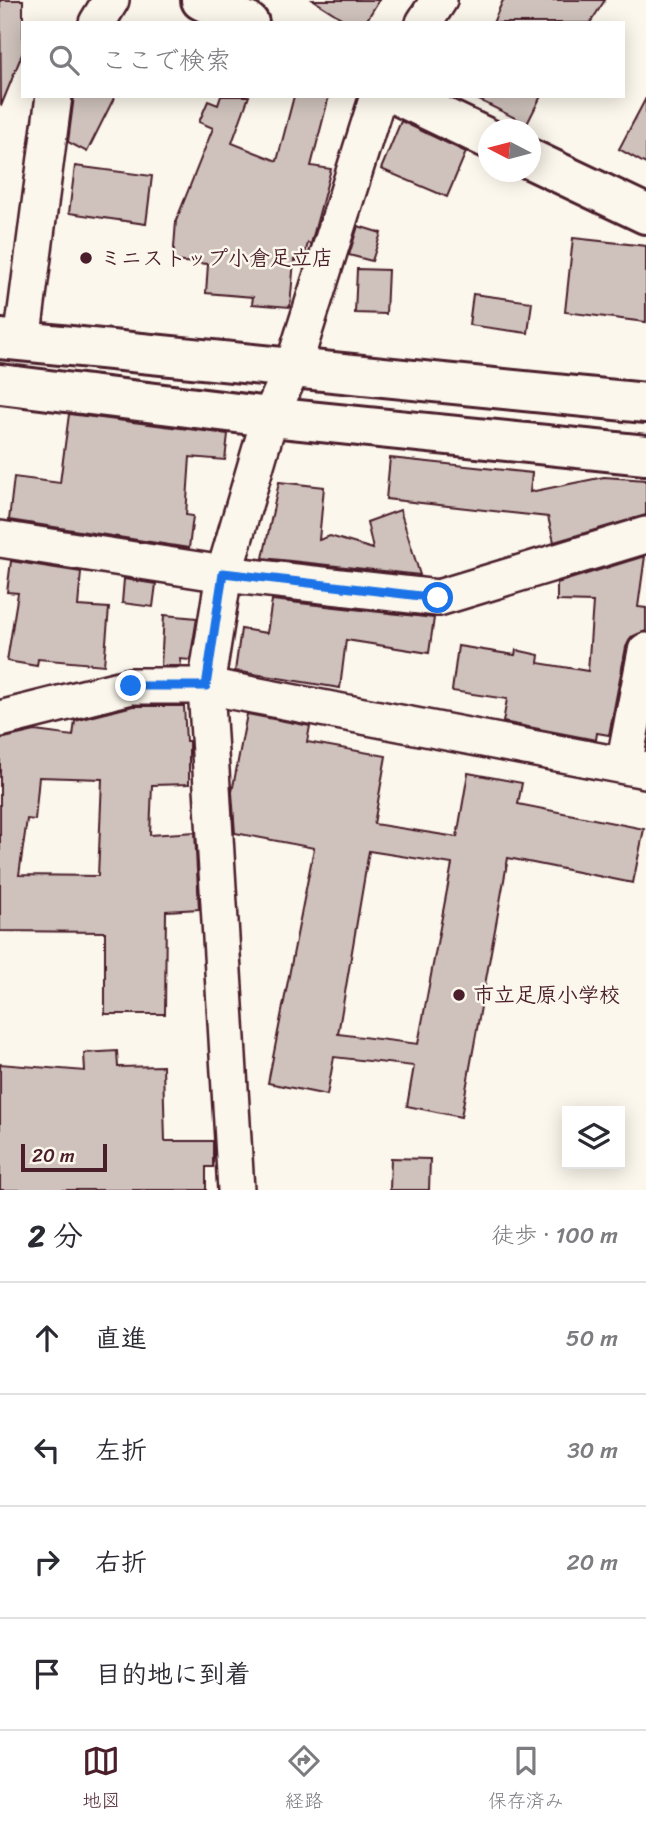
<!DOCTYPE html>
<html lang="ja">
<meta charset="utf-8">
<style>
:root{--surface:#fff;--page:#f2f2f3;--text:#2b2b33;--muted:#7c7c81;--line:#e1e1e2;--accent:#4a1f2b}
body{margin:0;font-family:Sriracha,"Klee One",sans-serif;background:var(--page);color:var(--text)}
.controls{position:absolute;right:21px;bottom:21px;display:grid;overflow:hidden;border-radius:0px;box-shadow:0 4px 18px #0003}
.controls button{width:63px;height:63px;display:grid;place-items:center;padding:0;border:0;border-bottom:2px solid var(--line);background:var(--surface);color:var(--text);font:35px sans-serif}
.compass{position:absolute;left:478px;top:119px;width:63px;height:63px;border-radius:50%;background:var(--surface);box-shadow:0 4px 18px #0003;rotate:276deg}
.scale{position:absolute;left:21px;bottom:18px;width:86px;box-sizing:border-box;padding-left:7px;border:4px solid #4a1f2b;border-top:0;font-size:19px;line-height:24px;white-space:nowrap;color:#4a1f2b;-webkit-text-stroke:5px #fbf7ec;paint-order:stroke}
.stop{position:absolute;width:21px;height:21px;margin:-16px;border:5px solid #1a73e8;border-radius:50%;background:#fff}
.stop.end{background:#1a73e8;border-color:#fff;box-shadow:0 2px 7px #0008}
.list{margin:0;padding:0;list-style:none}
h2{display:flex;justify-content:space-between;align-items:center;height:91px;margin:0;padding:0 28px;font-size:30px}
h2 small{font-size:23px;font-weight:400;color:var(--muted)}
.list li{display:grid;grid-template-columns:46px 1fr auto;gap:21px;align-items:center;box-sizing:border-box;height:112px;padding:0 28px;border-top:2px solid var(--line)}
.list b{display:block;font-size:26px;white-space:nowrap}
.list em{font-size:23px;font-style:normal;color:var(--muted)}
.icon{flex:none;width:38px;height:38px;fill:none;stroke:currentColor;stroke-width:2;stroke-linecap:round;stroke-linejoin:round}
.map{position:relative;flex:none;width:646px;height:1190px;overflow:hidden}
.search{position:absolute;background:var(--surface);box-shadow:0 4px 18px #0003;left:21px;right:21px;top:21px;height:77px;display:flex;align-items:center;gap:18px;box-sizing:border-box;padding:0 24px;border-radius:0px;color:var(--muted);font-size:26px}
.sheet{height:539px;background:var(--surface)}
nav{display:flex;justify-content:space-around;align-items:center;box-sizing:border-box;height:98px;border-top:2px solid var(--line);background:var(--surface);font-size:19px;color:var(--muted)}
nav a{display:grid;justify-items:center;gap:4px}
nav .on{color:var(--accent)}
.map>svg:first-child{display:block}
.building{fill:#cfc2bc;stroke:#4a1f2b;stroke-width:2;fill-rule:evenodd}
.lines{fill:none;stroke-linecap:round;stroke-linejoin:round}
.minor-casing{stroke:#4a1f2b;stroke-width:40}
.tertiary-casing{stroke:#4a1f2b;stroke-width:44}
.secondary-casing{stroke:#4a1f2b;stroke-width:44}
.minor{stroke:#fbf7ec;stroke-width:35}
.tertiary{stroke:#fbf7ec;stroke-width:38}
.secondary{stroke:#fbf7ec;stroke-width:38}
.route{stroke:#1a73e8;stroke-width:9}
.poi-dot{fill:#4a1f2b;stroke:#fbf7ec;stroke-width:2.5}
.labels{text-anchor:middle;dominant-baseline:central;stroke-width:5;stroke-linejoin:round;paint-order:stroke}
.poi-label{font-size:21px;font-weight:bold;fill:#4a1f2b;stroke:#fbf7ec;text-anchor:start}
</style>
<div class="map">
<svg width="646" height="1190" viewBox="0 0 646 1190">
<rect width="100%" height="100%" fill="#fbf7ec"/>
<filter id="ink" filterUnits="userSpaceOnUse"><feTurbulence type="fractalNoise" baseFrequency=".0143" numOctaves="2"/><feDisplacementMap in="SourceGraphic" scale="14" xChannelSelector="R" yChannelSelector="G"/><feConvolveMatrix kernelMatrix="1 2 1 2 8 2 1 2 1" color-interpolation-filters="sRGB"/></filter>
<g filter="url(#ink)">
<g class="building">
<polygon points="0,0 23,0 23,52 1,106"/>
<polygon points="313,0 379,0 365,23 349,23"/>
<polygon points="503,0 605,0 590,23 493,23"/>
<polygon points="74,96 115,96 87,152 68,142"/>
<polygon points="221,96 249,96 232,143 277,161 294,96 329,96 311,166 331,169 311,244 308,243 303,262 294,260 290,307 252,304 253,297 206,293 208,264 173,261 176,221 213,128 199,122 208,101 218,105"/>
<polygon points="471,96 541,96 527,124"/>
<polygon points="646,98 646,164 619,149"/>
<polygon points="401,121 466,152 447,197 381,169"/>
<polygon points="75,166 152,176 146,224 69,213"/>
<polygon points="358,226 381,233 372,261 349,255"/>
<polygon points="573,238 646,246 646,322 565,312"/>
<polygon points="357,269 388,270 386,314 355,313"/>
<polygon points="473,294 532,302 528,333 469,325"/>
<polygon points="69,414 228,434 225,460 190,457 186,515 193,516 189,548 9,520 14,477 60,483"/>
<polygon points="390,458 532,473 530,492 604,477 646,480 646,515 554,542 548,517 386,499"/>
<polygon points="279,482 324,487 319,540 330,536 373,549 367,522 400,510 420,575 263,558"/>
<polygon points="645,556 638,607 646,608 646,631 631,637 626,647 609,735 597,733 596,740 503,722 507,699 452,691 458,646 515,655 516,650 539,655 538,663 588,671 593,602 557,601 557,583"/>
<polygon points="11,561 81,572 78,606 109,608 104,665 38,659 37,666 7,661 18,593 7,592"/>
<polygon points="124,579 156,584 153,607 122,603"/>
<polygon points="272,600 434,618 429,653 346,640 340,688 235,671 241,629 267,633"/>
<polygon points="164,615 197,618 190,660 180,659 181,666 161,666"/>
<path d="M133,706H184L186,741H189V784L152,785L150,835L195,832L199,909L166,911L165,1014H105V932L0,931V739L35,731L73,736L75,721ZM39,777L102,779L98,876L19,875L27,819L35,820Z"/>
<path d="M247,714L310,726L307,742L386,756L374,824L457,837L468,773L522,783L518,804L644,829L633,883L508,858L461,1117L407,1106L414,1066L334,1057L327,1095L268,1083L314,848L235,833L232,792ZM369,851L452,864L418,1044L338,1034Z"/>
<polygon points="117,1051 118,1067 163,1066 165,1141 213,1141 213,1167 206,1167 206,1190 0,1190 0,1064 85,1071 84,1053"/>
<polygon points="391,1158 430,1159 429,1190 390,1190"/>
</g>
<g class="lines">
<defs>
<g id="minor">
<polyline points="97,23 111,0"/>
<polyline points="424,23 439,0"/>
<polyline points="22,342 54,96"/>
<polyline points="0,539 224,574 438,598 646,535"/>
<polyline points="0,719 131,686 206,686 646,770"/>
<polyline points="624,765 646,651"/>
<polyline points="236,1190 206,686 224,574 270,417 293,367 378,96"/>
</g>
<g id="tertiary">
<polyline points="0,339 646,403"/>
<polyline points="0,384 270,417 646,455"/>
</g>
<g id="secondary">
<polyline points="201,0 249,23"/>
<polyline points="399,96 489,139"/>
<polyline points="530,159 646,214"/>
</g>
</defs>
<use href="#minor" class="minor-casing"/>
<use href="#tertiary" class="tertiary-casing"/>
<use href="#secondary" class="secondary-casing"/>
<use href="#minor" class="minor"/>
<use href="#tertiary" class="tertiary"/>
<use href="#secondary" class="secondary"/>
</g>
</g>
<g class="lines" filter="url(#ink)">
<polyline class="route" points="131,686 206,686 223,573 438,598"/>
</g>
<g class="poi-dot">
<circle cx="86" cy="258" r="7"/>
<circle cx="459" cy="995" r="7"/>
</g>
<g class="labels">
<g class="poi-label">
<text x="100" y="258">ミニストップ小倉足立店</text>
<text x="473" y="995">市立足原小学校</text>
</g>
</g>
</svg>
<div class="controls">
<button><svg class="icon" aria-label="layers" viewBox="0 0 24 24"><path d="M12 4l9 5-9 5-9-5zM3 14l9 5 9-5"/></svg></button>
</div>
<svg class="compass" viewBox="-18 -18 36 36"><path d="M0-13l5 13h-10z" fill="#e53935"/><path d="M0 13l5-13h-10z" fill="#7c7c81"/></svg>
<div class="scale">20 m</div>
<div class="stop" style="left:438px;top:598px"></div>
<div class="stop end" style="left:131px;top:686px"></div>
<div class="search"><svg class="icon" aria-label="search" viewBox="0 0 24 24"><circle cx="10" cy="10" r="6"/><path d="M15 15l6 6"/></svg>ここで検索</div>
</div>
<section class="sheet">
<h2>2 分<small>徒歩 · 100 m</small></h2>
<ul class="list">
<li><svg class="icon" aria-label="ahead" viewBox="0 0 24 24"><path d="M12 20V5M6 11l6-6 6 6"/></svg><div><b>直進</b></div><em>50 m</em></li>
<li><svg class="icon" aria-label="left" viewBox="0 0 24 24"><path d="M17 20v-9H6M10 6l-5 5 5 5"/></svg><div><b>左折</b></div><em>30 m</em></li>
<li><svg class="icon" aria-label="right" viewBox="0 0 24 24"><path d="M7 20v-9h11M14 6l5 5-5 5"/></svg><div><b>右折</b></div><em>20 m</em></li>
<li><svg class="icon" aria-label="arrive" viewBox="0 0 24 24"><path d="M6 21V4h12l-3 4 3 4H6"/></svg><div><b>目的地に到着</b></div></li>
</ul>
</section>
<nav>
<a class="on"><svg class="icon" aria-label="map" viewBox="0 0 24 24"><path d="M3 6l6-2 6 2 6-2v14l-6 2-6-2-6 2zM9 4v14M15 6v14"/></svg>地図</a>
<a><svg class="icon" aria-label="directions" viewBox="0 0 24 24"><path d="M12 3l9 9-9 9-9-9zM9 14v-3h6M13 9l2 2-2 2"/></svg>経路</a>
<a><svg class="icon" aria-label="saved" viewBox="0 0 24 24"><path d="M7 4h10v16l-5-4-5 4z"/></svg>保存済み</a>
</nav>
